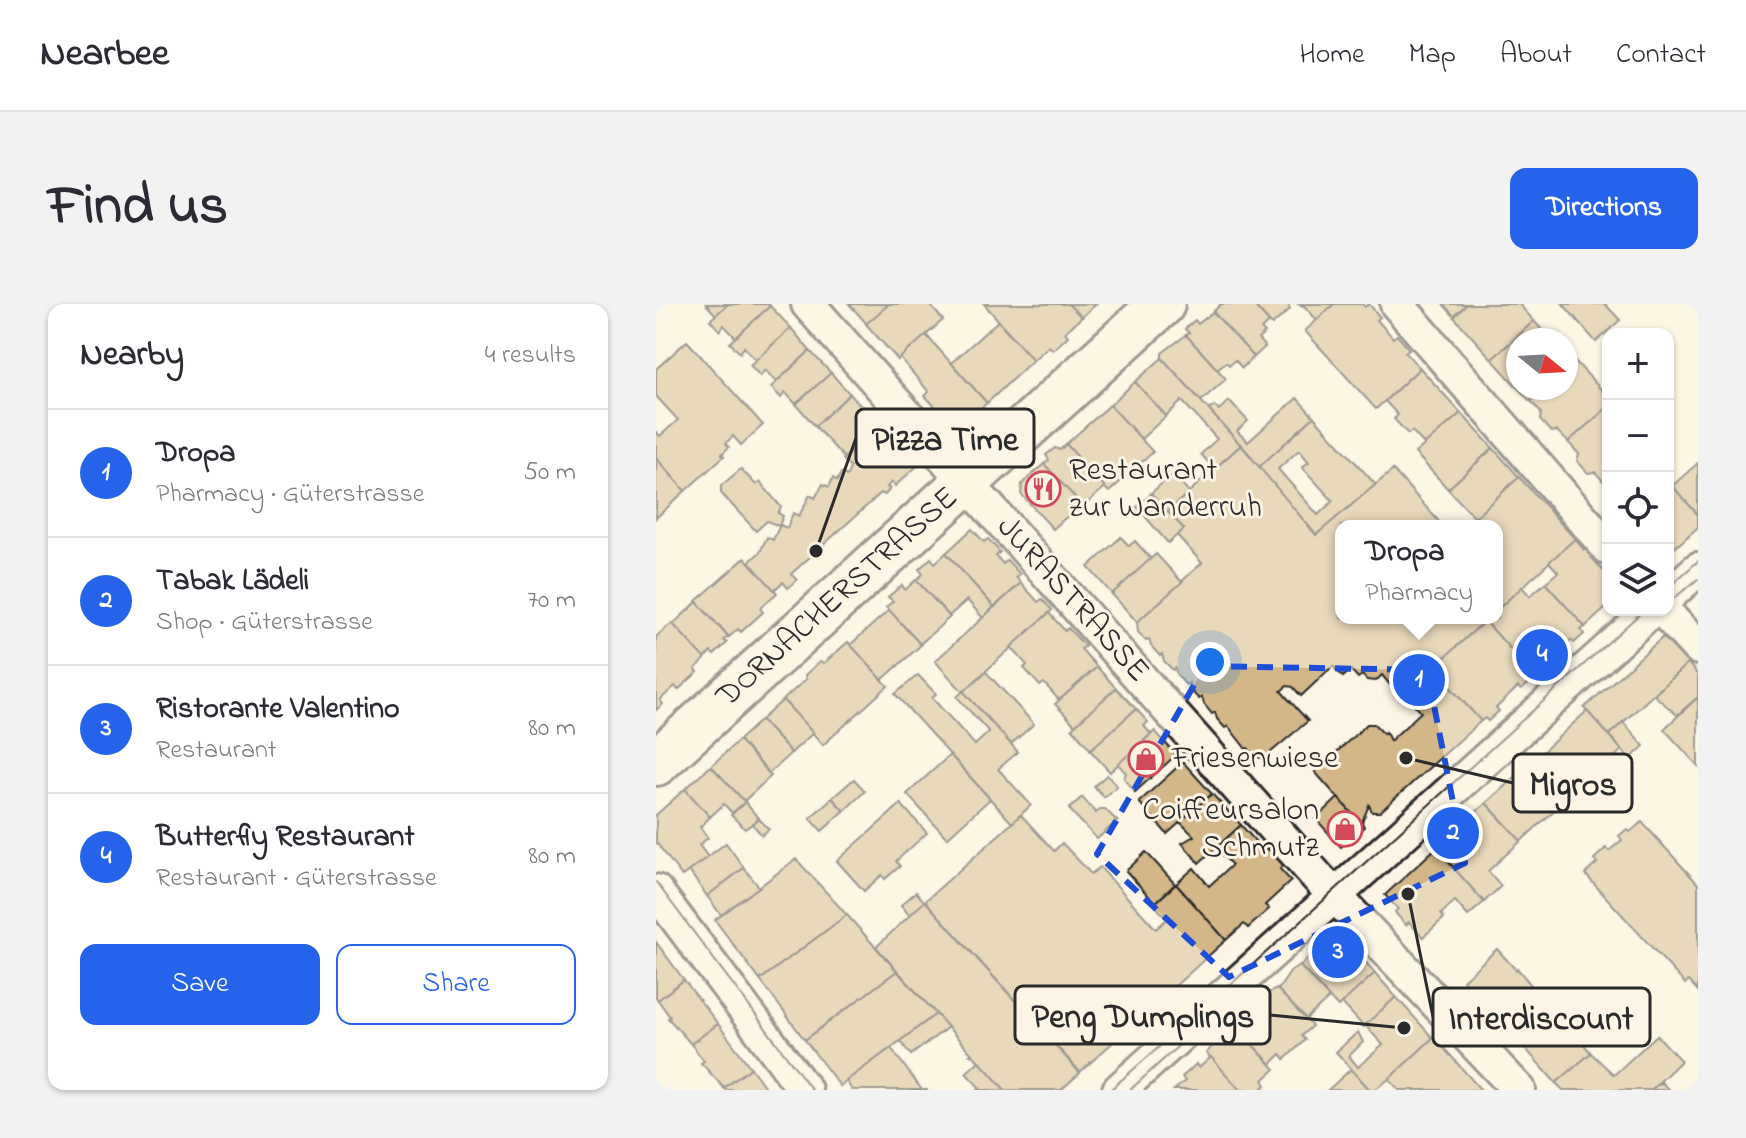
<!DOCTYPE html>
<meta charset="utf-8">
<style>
:root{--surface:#fff;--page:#f2f2f3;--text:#2b2b33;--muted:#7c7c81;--line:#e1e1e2;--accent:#2563eb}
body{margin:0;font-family:"Indie Flower",sans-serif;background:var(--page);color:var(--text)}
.controls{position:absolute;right:24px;top:24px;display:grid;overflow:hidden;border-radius:16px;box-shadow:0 2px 6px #0004}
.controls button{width:72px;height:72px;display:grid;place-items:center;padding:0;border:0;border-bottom:2px solid var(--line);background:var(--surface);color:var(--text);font:40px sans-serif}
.compass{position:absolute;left:850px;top:24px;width:72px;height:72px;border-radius:50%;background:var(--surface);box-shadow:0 2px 6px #0004;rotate:108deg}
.you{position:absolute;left:554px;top:358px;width:28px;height:28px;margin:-20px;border:6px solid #fff;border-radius:50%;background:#1a73e8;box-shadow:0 0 0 12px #1a73e833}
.badge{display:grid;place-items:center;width:52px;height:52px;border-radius:50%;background:var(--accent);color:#fff;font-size:26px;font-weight:700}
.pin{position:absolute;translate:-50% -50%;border:4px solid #fff;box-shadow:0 2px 8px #0006}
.popup{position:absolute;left:679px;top:216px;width:168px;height:104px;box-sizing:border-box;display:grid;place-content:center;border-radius:16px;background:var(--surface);filter:drop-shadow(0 2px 6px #0005);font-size:26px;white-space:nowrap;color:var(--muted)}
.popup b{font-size:30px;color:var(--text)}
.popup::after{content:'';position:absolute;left:50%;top:100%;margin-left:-16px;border:16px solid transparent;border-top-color:var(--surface)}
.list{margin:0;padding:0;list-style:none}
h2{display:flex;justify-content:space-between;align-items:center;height:104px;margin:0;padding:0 32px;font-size:34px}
h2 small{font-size:26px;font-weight:400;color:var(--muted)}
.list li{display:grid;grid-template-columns:52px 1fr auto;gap:24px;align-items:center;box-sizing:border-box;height:128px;padding:0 32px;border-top:2px solid var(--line)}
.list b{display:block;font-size:30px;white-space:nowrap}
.list p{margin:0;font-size:26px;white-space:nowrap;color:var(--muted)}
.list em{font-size:26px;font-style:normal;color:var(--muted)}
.actions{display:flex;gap:16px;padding:24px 32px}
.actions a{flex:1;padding:18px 0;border:2px solid var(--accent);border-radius:16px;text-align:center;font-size:28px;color:var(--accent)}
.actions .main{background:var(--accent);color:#fff}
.icon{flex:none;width:44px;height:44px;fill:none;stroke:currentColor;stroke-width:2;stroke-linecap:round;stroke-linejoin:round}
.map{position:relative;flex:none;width:1042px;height:786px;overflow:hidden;border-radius:16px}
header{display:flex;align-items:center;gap:48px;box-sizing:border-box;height:112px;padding:0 40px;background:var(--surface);border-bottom:2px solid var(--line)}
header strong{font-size:38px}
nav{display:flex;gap:44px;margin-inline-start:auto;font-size:28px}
.intro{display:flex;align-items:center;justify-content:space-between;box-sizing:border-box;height:192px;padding:0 48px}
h1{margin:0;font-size:56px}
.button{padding:20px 36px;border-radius:16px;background:var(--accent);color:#fff;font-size:28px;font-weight:700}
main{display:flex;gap:48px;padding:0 48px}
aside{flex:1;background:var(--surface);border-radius:16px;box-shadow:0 2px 6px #0004}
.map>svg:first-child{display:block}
.building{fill:#d3b788;stroke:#2b2b2b;stroke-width:2;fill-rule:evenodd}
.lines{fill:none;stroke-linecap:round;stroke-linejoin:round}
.minor-casing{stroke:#2b2b2b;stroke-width:38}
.secondary-casing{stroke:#2b2b2b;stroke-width:50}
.minor{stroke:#fcf5e5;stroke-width:32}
.secondary{stroke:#fcf5e5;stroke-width:44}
.tram{stroke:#2b2b2b;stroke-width:2}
.marked{fill:none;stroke:#1d4ed8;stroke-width:6;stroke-dasharray:16 10;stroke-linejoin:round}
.labels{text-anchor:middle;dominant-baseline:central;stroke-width:6;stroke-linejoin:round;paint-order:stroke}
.poi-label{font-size:32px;fill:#2b2b2b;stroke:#fcf5e5;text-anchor:start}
.street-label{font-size:32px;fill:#2b2b2b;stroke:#fcf5e5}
.leader{fill:none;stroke:#2b2b2b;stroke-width:3}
.callout-dot{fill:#2b2b2b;stroke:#fcf5e5;stroke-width:3}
.callout{fill:#fcf5e5;stroke:#2b2b2b;stroke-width:3}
.callout-label{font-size:34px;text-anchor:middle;font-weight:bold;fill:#2b2b2b}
</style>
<header>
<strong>Nearbee</strong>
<nav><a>Home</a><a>Map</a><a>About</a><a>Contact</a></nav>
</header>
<div class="intro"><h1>Find us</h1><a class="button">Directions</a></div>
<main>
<aside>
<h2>Nearby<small>4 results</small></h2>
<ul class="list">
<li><span class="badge">1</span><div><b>Dropa</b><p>Pharmacy · Güterstrasse</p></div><em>50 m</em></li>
<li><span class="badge">2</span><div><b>Tabak Lädeli</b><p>Shop · Güterstrasse</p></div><em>70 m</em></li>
<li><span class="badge">3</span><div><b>Ristorante Valentino</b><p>Restaurant</p></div><em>80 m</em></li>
<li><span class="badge">4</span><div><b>Butterfly Restaurant</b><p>Restaurant · Güterstrasse</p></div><em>80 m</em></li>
</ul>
<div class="actions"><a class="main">Save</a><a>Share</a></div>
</aside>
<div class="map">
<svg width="1042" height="786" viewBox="0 0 1042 786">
<rect width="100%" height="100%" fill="#fcf5e5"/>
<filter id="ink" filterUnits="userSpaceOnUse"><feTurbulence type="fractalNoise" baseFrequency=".0125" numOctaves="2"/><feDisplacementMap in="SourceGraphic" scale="16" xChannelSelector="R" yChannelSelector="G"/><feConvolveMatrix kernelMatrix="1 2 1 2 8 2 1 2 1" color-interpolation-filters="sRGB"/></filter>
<g filter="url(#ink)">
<g class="building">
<polygon points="50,0 72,0 60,11"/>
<polygon points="72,0 112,0 114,2 80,34 68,21 64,27 54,16"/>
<polygon points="193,0 233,0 211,20"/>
<polygon points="233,0 273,0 287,16 242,56 210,20"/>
<polygon points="328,0 412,0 426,13 409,28 412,32 397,46 393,42 377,56"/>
<polygon points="412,0 440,0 426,13"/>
<polygon points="565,0 597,0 613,18 605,25 609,29 602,35 609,43 598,53 557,8"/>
<polygon points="597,0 632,0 634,5 616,21"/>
<polygon points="641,0 678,0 661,16 648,2"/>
<polygon points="678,0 706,0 709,3 713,0 724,13 721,16 737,34 741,31 753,45 749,48 764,64 720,105 649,27"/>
<polygon points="787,0 811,0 798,12"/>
<polygon points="811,0 863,0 878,17 836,55 798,13"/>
<polygon points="907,0 949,0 964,16 940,38"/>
<polygon points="114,2 135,24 100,56 88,43 84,49 74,39"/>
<polygon points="557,8 598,53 586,64 579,56 573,61 570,58 561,65 530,31 533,29 529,25 539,16 542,20"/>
<polygon points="342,17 377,56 331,99 295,59"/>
<polygon points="878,17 895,36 862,36 862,84 836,55"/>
<polygon points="135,24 154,47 120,78 109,66 104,72 94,61"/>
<polygon points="270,31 331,99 326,103 330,107 319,118 315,113 305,123 294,110 290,114 269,92 273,88 244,54"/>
<polygon points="530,31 570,75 545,97 506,54 506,49"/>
<polygon points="31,37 107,121 85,141 77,132 70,139 73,143 66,150 68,152 29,187 0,154 0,128 4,132 22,116 0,92 0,65"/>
<polygon points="154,47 175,69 140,100 129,88 125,94 115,83"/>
<polygon points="506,54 585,141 558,165 545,150 561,135 526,97 510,112 479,78"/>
<polygon points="919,57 952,93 952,103 912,138 901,127 895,128 884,116 885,109 875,97 889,84 910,84 910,65"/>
<polygon points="764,64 805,109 769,141 756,127 752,130 738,115 742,111 729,97"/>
<polygon points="175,69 194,90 159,122 140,100"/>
<polygon points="479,78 510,112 485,135 454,101"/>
<polygon points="862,84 889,84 874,97"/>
<polygon points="194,90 223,122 188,154 159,122"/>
<polygon points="641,94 658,113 602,164 593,154 595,152 553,106 558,102 563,106 573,97 592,117 581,127 592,138"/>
<polygon points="454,101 497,148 453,188 410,140"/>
<polygon points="952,103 952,178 950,180 939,168 932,169 921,157 923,150 912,138"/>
<polygon points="805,109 837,144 792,185 759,149"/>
<path d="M658,113L720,181L660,231L602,164ZM643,146L653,158L646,163L677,197L662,211L622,165Z"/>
<polygon points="223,122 260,163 239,182 236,178 231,183 234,185 229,191 225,189 135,270 141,276 132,284 127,278 118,286 93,258 104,248 111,233 117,236 124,221 131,224 137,209 143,212 154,191 159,194 167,180 173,183 177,174 181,177 185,169 191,172 194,164 187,155"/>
<polygon points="410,140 449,183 427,203 388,160 393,156 390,151 399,144 404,146"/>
<polygon points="585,141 660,231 737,166 787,222 685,222 685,314 832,314 777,364 825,417 724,508 716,508 713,501 706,518 708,523 659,468 711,420 718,420 728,430 730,428 734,437 765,408 747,388 740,388 726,371 720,377 711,376 706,371 702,374 695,366 687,373 677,362 645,392 637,383 631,382 625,387 652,417 608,454 600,453 592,444 590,445 572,422 569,424 561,415 559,408 556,410 548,400 546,393 543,395 534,386 533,379 530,381 521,371 519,364 517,366 508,357 506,350 504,352 495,342 493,335 490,337 482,328 481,318 546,259 521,231 528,225 511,208"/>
<polygon points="837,144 863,173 819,214 792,185"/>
<polygon points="0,154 29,187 0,214"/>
<polygon points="1042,159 1042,211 1016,182"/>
<polygon points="388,160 425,200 397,225 365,190 366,180"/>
<polygon points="85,165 100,181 104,178 125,203 122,209 127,212 123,222 111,217 100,227 65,189 65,182"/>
<polygon points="517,170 533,188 511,208 495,189"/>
<polygon points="863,173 919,235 841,306 841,222 810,222"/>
<polygon points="1012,177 1042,211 1042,223 1012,250"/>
<polygon points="495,190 528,225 512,239 481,203"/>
<polygon points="316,225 328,238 332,235 344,248 340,252 347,260 351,256 364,270 360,273 365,279 338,303 290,249"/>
<polygon points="465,233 473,242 479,237 495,255 456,290 432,263"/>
<polygon points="919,235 928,246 931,244 937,251 935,253 952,272 952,302 929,323 889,279 902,268 893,258"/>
<polygon points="290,249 338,303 327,314 311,296 293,312 260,276 267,270 263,265 275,254 279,259"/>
<polygon points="500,250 526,278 481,318 456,290"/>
<polygon points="89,254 121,289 104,304 107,308 85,328 82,325 73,333 40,297"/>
<polygon points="260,276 294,313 264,340 230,303 237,297 232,293 246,281 249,286"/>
<polygon points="365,279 382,298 386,295 396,306 307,388 279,357"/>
<polygon points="889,279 929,323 925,326 928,330 918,339 915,336 891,357 895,360 884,370 881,366 877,370 829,317 841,314 841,306 866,283 874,292"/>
<polygon points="41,298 72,333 68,336 71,339 58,351 55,348 48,355 17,320"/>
<polygon points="233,306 265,341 226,376 194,341"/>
<polygon points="393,309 409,327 412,324 429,342 425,345 441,363 403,396 388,379 384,382 368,364 371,361 355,343"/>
<polygon points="829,317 877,370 873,373 876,377 865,386 862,383 840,404 843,407 832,417 829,414 825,417 777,364"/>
<polygon points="16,319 49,355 39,365 42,368 22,386 19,382 4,396 7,400 0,406 0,333"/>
<polygon points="1007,333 1032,359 953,431 928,404"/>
<polygon points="192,338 232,382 167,441 127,396 150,375 149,371 163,358 168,359"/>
<polygon points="1032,359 1042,371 1042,393 1021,411 998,391"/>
<polygon points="441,363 460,384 419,421 399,400"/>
<polygon points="330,368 378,420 355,440 307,388"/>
<polygon points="262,371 280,390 276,394 319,441 333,428 301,393 307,387 362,448 342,465 375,501 356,519 239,390"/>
<polygon points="460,384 480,405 435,446 416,424"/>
<polygon points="1042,393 1042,462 1008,425"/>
<polygon points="127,396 157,429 135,449 105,416"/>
<polygon points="480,405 492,418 488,422 495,430 454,468 434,446"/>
<polygon points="931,407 966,446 915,491 881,453"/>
<polygon points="105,416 135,449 113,469 83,436"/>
<polygon points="967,418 988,442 974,455 953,431"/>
<polygon points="499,427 520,451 479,488 468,474 470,469 462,460"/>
<polygon points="83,436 115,472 88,497 55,462"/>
<polygon points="294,451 334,495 291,534 251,490"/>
<polygon points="881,453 915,491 865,537 830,499"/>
<polygon points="527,458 556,490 511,530 483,498"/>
<polygon points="55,462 89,498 76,509 68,500 54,513 29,485"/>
<polygon points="451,471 461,482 448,493 438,482"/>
<polygon points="198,475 209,487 188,507 176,494"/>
<polygon points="29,485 54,513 44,523 52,534 43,541 52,553 26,572 0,538 0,511"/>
<polygon points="556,490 585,521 543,559 526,539 538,532 524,518"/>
<polygon points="426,493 440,509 444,505 449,505 461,517 441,535 413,505"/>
<polygon points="176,494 188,507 166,527 154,514"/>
<polygon points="682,494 708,523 685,543 660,515"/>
<polygon points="89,498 103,515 89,525 75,511"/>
<polygon points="830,499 865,537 832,567 845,582 828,598 780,544"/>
<polygon points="245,500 271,529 240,557 244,562 229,575 226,571 208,587 181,557"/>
<polygon points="365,511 398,547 406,539 435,570 444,563 500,625 511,615 498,600 520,580 570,636 424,768 269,597"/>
<polygon points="103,515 113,525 106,531 96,520"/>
<polygon points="986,518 1042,580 1042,687 1033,677 1029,680 929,570 941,559 938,555 950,544 953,547 966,536 963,532 971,525 974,528"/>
<polygon points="585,521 608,547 612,544 628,561 624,565 635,577 609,601 613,605 592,624 588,620 570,636 520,580 538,564 553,582 576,561 560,544"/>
<polygon points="70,539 88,564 51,592 33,567"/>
<polygon points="780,544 828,598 812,612 799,597 785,610 788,614 767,633 753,618 750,621 741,611 739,608 742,605 729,591"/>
<polygon points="490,548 519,580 499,599 470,567"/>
<polygon points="140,555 191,611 104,676 59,616"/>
<polygon points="88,564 103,583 65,611 51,592"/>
<polygon points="260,588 269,598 254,612 245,601"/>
<polygon points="269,597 424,769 405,786 349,786 318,752 314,751 316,750 220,643"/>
<polygon points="191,611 241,667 149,736 104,676"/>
<polygon points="683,628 719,669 682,703 644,662 675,631"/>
<polygon points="0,638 28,676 2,696 0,694"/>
<polygon points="841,645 860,666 861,664 888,697 854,727 807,676"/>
<polygon points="644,662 673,694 650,715 622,686 635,667"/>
<polygon points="241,667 280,710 184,782 149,736"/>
<polygon points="719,669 740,693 708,723 686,699"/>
<polygon points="28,676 62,720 35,740 12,714 14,713 2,696"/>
<polygon points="621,685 656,722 645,732 649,736 629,755 625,750 615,760 580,723 583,721 583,715 591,713 611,696 612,689"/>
<polygon points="740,693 777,734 733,775 718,786 714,786 680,748 702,728 707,738 693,752 702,763 727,741 709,721"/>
<polygon points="888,697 906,717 908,716 935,749 900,779 854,727"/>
<polygon points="280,710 292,723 255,751 244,737"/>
<polygon points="62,720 95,764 68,784 45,759 48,757 35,740"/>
<polygon points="580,723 619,765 607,776 610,781 604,786 584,786 550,749 564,734"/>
<polygon points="1001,731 1025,757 995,786 907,786 900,779 935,749 958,771"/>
<polygon points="778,733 825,786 743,786 733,775"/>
<polygon points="235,744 266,786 272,786 196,786 190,777"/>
<polygon points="555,753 584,786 518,786 529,777 526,773 535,765 540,760 543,764"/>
<polygon points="323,757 349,786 322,786 324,784 310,769"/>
<polygon points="95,764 111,786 70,786 68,784"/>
<polygon points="695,765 714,786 672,786"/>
<polygon points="1005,778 1013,786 995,786"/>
</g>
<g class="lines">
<defs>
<g id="minor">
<polyline points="152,0 664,576 863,786"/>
<polyline points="741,0 952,244"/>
<polyline points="1012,292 1042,265"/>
<polyline points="1007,306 1042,344"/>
<polyline points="0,587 149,786"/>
<polyline points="463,786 996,306"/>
</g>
<polyline id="secondary" points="0,459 506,0"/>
</defs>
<use href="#minor" class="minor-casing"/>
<use href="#secondary" class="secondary-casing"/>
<use href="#minor" class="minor"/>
<use href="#secondary" class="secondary"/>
<g class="tram">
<polyline points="1012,284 1042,257"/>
<polyline points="1012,299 1042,275"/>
<polyline points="0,578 156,786"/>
<polyline points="454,786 583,673 988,306"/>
<polyline points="474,786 554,713"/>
</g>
</g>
</g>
<path d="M0 0H1042V786H0ZM549,362L771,366L809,559L573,673L441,550Z" fill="#fcf5e5" fill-opacity=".55" fill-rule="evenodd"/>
<path class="marked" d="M549,362L771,366L809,559L573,673L441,550Z"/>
<defs>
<symbol id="restaurant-ring" viewBox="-11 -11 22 22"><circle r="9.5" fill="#fcf5e5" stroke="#d1495b" stroke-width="1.5"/><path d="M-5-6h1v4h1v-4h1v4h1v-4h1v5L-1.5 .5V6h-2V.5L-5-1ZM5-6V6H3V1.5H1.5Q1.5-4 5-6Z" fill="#d1495b"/></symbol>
<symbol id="shop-ring" viewBox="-11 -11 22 22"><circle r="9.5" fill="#fcf5e5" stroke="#d1495b" stroke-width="1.5"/><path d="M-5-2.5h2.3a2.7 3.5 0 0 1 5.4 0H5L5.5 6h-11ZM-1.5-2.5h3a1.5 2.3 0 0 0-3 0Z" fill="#d1495b"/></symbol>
</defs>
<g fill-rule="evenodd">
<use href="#restaurant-ring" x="367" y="165" width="40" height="40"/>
<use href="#shop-ring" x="470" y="435" width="40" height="40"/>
<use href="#shop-ring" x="669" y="505" width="40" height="40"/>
</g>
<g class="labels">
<g class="poi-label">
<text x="413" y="167">Restaurant<tspan x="413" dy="37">zur Wanderruh</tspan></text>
<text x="516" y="455">Friesenwiese</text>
<text x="663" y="507" text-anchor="end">Coiffeursalon<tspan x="663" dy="37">Schmutz</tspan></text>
</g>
<g class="street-label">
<text transform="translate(182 294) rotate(-42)">DORNACHERSTRASSE</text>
<text transform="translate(416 296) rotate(48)">JURASTRASSE</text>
</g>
</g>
<path class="leader" d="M160 247L200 134M750 454L857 479M748 724L614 711M752 590L777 713"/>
<g class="callout-dot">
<circle cx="160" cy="247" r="8"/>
<circle cx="750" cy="454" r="8"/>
<circle cx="748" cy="724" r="8"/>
<circle cx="752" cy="590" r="8"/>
</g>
<g class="callout">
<rect x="200" y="105" width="178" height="58" rx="8"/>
<rect x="857" y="450" width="119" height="58" rx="8"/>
<rect x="359" y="682" width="255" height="58" rx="8"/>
<rect x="777" y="684" width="217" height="58" rx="8"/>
</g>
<g class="callout-label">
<text x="289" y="146">Pizza Time</text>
<text x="917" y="491">Migros</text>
<text x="487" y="723">Peng Dumplings</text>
<text x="885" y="725">Interdiscount</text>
</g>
</svg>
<div class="controls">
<button>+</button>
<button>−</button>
<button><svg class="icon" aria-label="locate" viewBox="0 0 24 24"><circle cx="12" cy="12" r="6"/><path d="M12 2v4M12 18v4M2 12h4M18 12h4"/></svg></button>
<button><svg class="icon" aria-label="layers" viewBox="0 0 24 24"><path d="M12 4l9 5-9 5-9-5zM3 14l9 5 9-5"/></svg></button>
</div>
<svg class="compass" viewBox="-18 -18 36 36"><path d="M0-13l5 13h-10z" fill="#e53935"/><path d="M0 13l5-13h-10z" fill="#7c7c81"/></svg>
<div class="you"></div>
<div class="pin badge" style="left:763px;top:376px">1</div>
<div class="popup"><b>Dropa</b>Pharmacy</div>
<div class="pin badge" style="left:797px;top:529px">2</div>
<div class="pin badge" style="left:682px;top:648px">3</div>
<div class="pin badge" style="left:886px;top:351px">4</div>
</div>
</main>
